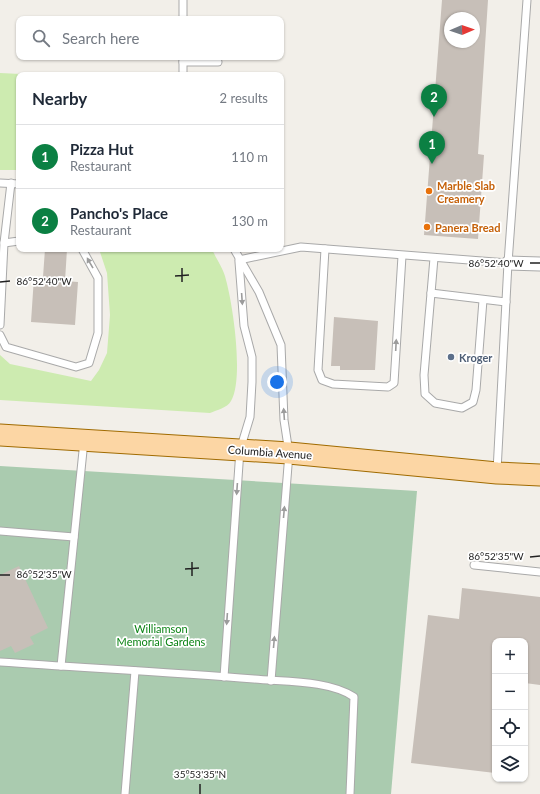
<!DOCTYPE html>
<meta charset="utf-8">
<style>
:root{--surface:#fff;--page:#f2f2f3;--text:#1f2937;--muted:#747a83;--line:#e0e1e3;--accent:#0b8043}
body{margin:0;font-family:Lato,sans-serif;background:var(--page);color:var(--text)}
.controls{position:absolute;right:12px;bottom:12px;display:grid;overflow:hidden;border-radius:8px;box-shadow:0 1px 3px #0004}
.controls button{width:36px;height:36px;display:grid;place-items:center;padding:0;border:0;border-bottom:1px solid var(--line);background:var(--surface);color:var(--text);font:20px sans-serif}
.compass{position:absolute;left:444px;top:12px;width:36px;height:36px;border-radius:50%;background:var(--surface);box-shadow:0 1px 3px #0004;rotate:88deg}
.you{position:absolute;left:277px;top:382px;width:14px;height:14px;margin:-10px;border:3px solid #fff;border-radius:50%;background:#1a73e8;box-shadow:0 0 0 6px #1a73e833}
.badge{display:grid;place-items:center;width:26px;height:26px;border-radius:50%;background:var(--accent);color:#fff;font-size:13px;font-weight:700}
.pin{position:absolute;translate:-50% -33px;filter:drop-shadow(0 1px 2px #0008)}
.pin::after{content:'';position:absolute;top:21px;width:14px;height:12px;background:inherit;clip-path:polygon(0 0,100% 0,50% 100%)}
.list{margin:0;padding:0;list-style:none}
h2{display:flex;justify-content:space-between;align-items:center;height:52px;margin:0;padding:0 16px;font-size:17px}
h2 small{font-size:13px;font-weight:400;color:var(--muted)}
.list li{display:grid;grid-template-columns:26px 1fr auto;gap:12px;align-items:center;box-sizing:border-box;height:64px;padding:0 16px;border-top:1px solid var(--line)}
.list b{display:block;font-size:15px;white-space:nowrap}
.list p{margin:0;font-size:13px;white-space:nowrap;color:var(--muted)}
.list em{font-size:13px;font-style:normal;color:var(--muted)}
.icon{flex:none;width:22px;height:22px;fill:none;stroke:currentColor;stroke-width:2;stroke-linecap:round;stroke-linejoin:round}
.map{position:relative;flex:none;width:540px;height:794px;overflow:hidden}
.search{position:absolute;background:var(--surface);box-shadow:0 1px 3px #0004;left:16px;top:16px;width:268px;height:44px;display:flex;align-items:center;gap:10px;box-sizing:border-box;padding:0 14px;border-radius:8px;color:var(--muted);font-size:15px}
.panel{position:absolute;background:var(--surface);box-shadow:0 1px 3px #0004;left:16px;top:72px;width:268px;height:180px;border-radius:8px}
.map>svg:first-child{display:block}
.grass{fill:#cdebb0}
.cemetery{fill:#aacbaf}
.building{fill:#c7bfb8;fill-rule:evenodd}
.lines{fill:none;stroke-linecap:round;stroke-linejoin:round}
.service-casing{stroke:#a9a9a9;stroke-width:9}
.minor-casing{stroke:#a9a9a9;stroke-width:15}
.primary-casing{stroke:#a06b00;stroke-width:23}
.service{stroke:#fff;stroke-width:7}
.minor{stroke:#fff;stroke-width:13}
.primary{stroke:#fcd6a4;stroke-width:21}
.oneway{fill:#9c9c9c}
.ticks{fill:none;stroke:#222;stroke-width:1.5}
.food-dot{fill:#e8710a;stroke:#fff;stroke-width:1.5}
.service-dot{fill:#5c6f8a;stroke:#fff;stroke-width:1.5}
.labels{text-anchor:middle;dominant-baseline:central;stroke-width:3.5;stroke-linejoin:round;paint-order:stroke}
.food-label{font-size:11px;font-weight:bold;fill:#c56008;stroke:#fff;text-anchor:start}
.service-label{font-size:11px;font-weight:bold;fill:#4e5e75;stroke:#fff;text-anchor:start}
.street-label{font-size:11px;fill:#222;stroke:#fff}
.park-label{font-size:11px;fill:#0c8416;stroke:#fff}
.ticks-label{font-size:10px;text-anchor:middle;fill:#222;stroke:#fff;stroke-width:3.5;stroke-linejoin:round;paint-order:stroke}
</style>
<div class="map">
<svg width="540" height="794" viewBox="0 0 540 794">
<rect width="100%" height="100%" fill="#f2efe9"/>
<g class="grass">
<polygon points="0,73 42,75 19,75 19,170 0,170"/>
<path d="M99,249H212C216,259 224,269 226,280C233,305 244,379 231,401C227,408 217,410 210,413L0,400V355L10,364L91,381L99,370L107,353L110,315L107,273Z"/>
</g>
<polygon class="cemetery" points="0,466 417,491 391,794 0,794"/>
<g class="building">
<path d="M442,0H488L478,154L484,155L478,239L424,235ZM450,18H474V42H450Z"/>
<polygon points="45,249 67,249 65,281 78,282 75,325 31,322 34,277 43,277"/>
<polygon points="334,317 378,321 375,370 340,370 340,366 331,366"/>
<polygon points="19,566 48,628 30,637 34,644 15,653 11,646 0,651 0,575"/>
<polygon points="462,588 540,597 540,685 525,683 525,641 495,641 495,773 411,763 428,615 459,619"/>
</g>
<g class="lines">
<defs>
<g id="service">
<polyline points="183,0 183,19"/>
<polyline points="183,57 183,75"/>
<polyline points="183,62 218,62"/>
<polyline points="0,183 19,184"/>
<polyline points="4,243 19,241"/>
<polyline points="234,249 259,292 281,345 284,420 289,453 271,681"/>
<polyline points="325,249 318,370 322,380 333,384 388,387 394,383 402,256"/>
<polyline points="434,258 424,375 425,394 435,403 462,408 473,402 476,390 483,300"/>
<polyline points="239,260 301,247 508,263"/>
<polyline points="431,293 506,302"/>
<polyline points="0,325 4,243 11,183"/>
<polyline points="0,335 6,347 76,367 89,363 98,333 98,278 82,249"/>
<polyline points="497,471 508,263 527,0"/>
<polyline points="0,531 74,537"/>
<polyline points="474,565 540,572"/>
<path d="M0,662C85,668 169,672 254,679C284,682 329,680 354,697L350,794"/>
<polyline points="61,666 84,441"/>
<polyline points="224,677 240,450 250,417 252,382 252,357 244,326 239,262"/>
<polyline points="125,794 135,671"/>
</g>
<polyline id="minor" points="508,263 540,264"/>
<polyline id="primary" points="0,435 289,453 497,473 540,475"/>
</defs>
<use href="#service" class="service-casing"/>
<use href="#minor" class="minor-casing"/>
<use href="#primary" class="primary-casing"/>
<use href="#service" class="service"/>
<use href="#minor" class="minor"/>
<use href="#primary" class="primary"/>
</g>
<defs><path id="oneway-solid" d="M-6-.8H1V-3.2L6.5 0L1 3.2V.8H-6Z"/></defs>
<g class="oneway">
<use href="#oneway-solid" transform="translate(90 263) rotate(-120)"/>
<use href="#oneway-solid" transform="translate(242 299) rotate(86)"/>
<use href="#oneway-solid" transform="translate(396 345) rotate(-87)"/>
<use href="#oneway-solid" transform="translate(284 414) rotate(-94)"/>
<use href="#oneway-solid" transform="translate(237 489) rotate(94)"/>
<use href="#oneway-solid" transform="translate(284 512) rotate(-85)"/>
<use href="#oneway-solid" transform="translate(227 619) rotate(94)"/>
<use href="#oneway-solid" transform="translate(274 642) rotate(-85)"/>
</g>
<path class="ticks" d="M530,263H540M182,268V282M175,276L189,275M0,282L10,281M530,557L540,556M192,562V576M185,569L199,568M0,575H10M200,784V794"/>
<g class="food-dot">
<circle cx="429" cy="191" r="4"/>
<circle cx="427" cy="227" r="4"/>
</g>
<circle class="service-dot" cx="451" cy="357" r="4"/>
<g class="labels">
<g class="food-label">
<text x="437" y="185">Marble Slab<tspan x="437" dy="13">Creamery</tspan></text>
<text x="435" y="227">Panera Bread</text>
</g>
<g class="service-label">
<text x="459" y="357">Kroger</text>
</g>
<g class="street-label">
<text transform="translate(270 452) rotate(4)">Columbia Avenue</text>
</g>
<g class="park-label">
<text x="161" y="628">Williamson<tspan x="161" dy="13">Memorial Gardens</tspan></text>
</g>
</g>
<g class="ticks-label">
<text x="496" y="267">86°52'40"W</text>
<text x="44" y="285">86°52'40"W</text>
<text x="496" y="560">86°52'35"W</text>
<text x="44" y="578">86°52'35"W</text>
<text x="200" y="778">35°53'35"N</text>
</g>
</svg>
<div class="controls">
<button>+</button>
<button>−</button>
<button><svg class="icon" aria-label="locate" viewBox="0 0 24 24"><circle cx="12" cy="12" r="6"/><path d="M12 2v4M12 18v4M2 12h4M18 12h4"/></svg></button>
<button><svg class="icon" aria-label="layers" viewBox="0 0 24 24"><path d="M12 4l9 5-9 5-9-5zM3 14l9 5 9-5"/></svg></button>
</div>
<svg class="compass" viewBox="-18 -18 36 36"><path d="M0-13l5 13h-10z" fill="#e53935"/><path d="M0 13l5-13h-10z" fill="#747a83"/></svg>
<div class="you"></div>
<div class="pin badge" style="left:432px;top:164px">1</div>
<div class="pin badge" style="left:434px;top:117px">2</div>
<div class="search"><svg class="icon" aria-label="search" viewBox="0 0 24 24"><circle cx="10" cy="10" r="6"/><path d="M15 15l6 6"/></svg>Search here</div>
<section class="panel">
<h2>Nearby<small>2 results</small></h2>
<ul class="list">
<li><span class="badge">1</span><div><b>Pizza Hut</b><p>Restaurant</p></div><em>110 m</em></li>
<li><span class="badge">2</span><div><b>Pancho's Place</b><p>Restaurant</p></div><em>130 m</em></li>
</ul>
</section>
</div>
